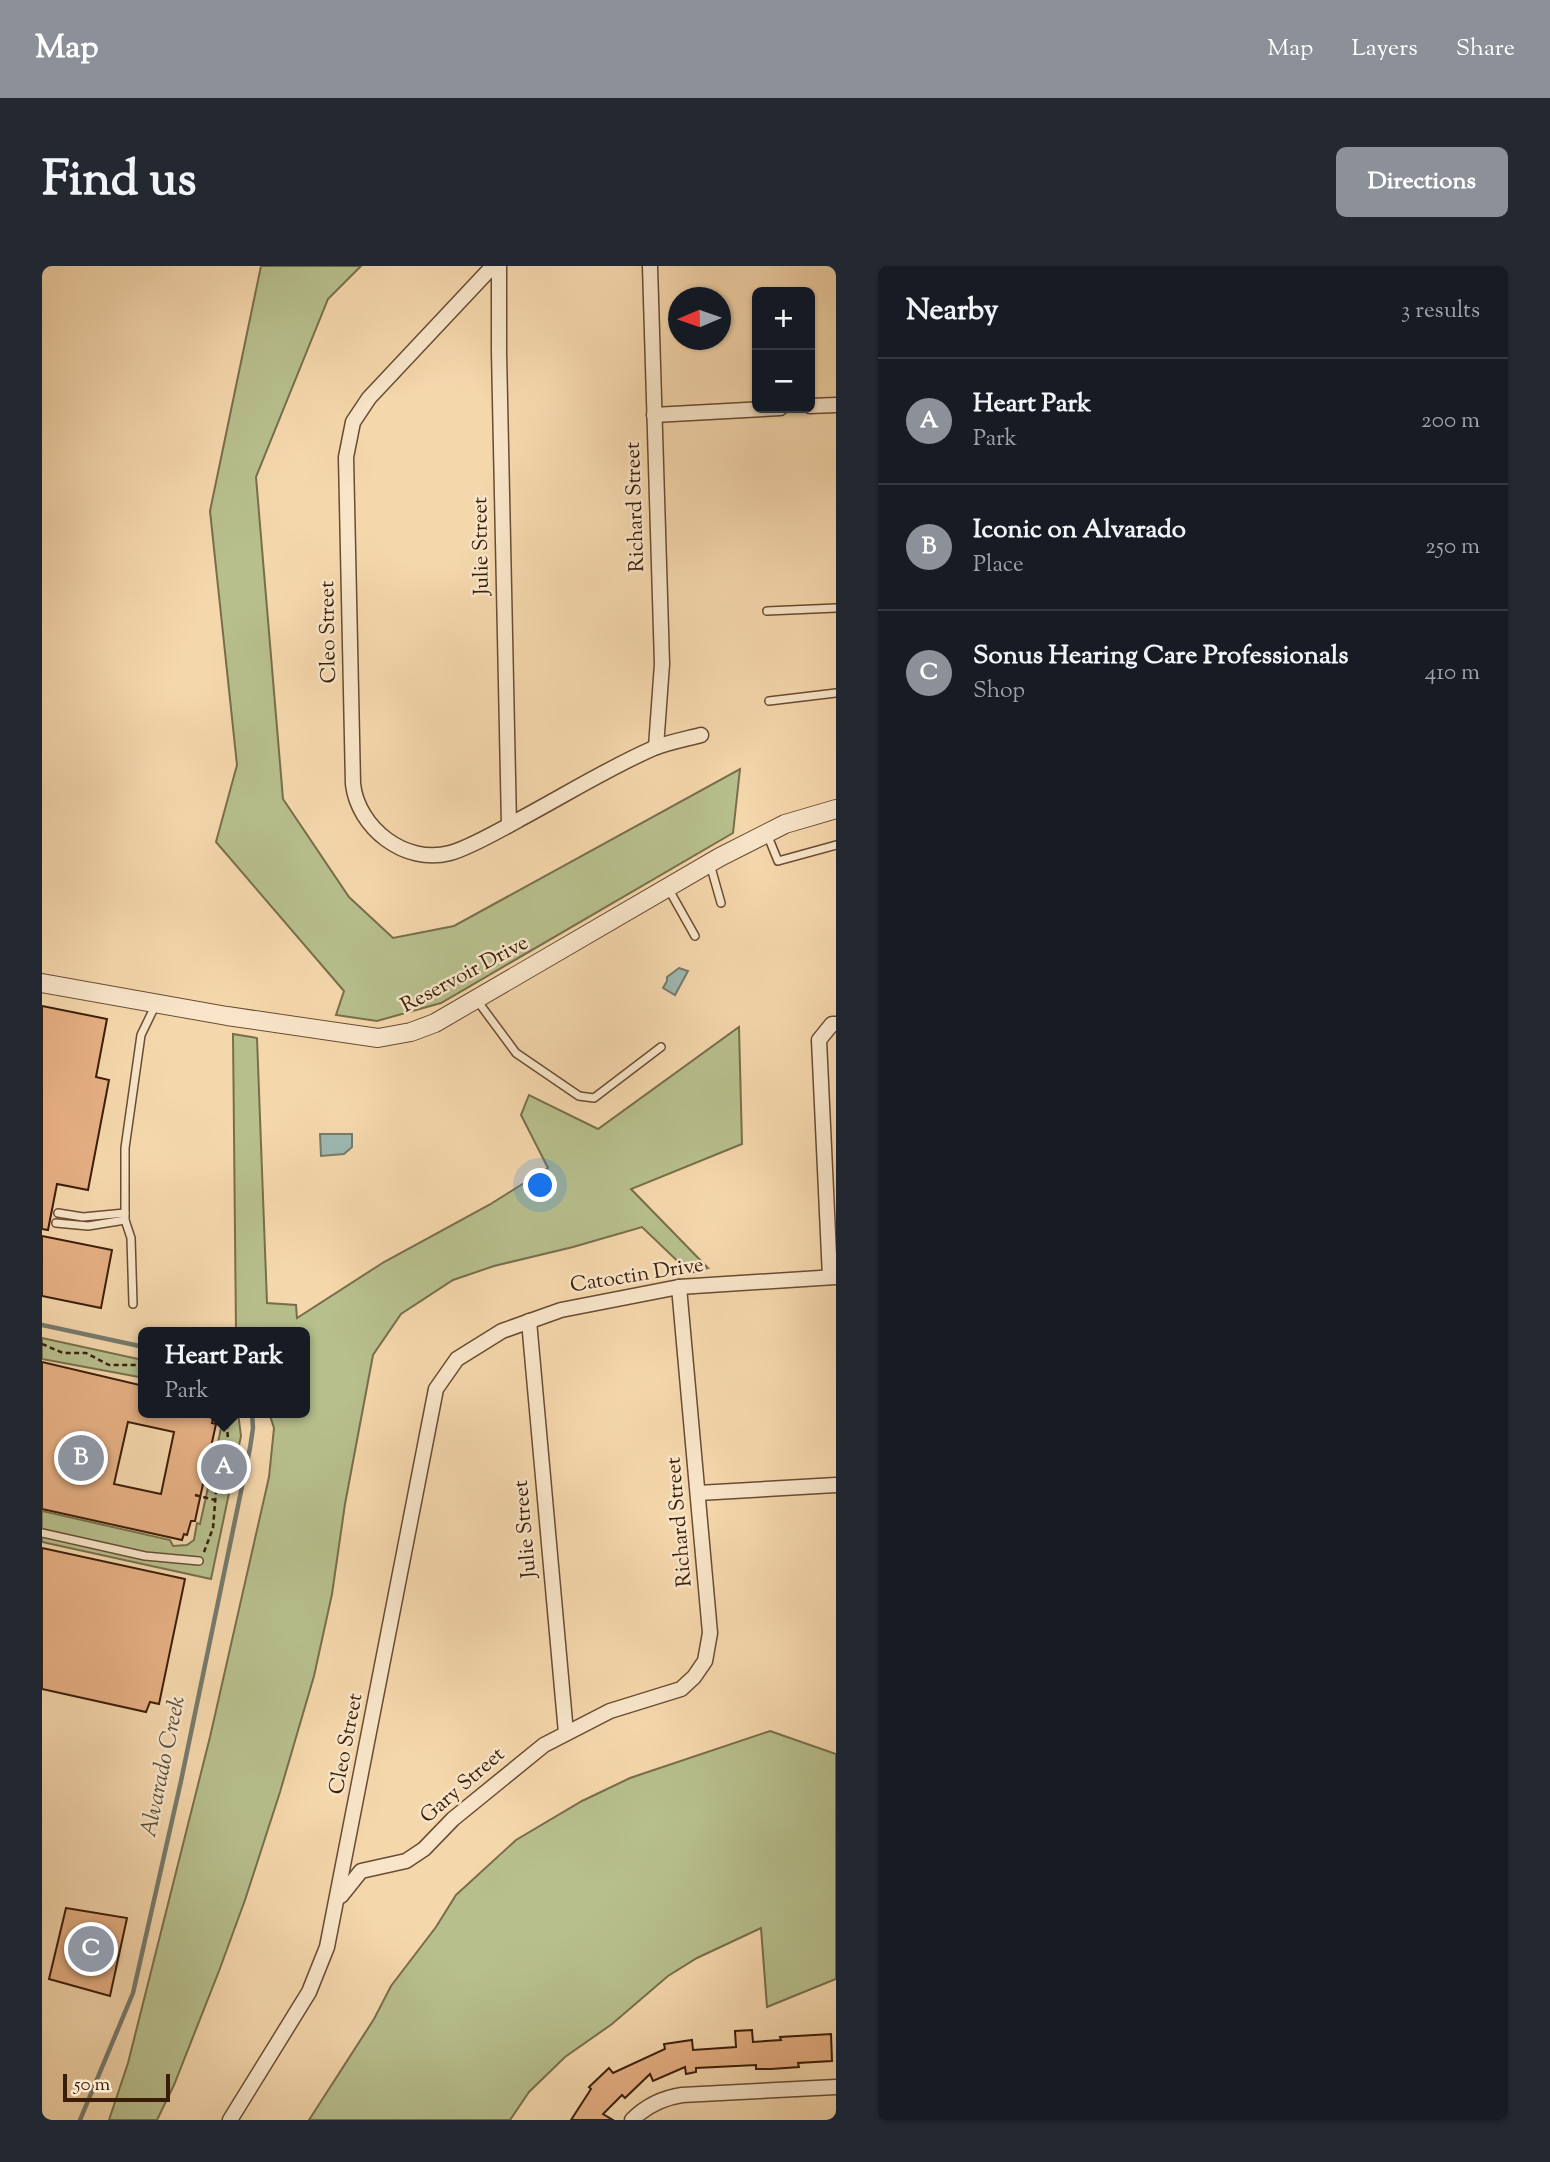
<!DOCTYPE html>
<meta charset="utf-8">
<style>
:root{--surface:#171b24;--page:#242831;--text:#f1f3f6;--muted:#9ea1a6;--line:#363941;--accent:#8c9099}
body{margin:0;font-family:"Sorts Mill Goudy",serif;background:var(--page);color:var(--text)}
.controls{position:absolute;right:21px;top:21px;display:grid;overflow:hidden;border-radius:10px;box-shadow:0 2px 5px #0004}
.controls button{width:63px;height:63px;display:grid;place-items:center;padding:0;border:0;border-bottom:2px solid var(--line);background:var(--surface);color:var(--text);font:35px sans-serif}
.compass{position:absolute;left:626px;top:21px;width:63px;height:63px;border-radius:50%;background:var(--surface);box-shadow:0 2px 5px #0004;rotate:268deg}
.scale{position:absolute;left:21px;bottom:18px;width:107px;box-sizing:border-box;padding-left:7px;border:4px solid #3a1d09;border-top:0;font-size:19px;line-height:24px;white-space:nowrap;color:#3a1d09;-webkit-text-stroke:5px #f8e5c9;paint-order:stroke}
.you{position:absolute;left:499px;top:920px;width:24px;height:24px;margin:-18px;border:5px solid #fff;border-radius:50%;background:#1a73e8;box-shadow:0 0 0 10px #1a73e833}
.badge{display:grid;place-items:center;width:46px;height:46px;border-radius:50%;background:var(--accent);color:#fff;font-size:23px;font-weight:700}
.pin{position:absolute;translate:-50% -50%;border:4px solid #fff;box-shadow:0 2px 7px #0006}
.popup{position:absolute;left:96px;top:1061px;width:172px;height:91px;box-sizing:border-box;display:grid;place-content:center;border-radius:10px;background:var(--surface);filter:drop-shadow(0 2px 5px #0005);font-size:23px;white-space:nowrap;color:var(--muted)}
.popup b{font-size:26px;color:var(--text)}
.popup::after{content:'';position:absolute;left:50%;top:100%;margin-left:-14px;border:14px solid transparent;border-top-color:var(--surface)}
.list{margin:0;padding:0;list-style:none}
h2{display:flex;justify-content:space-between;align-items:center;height:91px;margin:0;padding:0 28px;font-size:30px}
h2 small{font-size:23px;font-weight:400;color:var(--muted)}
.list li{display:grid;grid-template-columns:46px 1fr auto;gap:21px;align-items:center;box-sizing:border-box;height:126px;padding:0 28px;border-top:2px solid var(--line)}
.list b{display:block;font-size:26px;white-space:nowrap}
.list p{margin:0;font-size:23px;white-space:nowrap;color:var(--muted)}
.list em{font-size:23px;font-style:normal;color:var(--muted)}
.map{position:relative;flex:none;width:794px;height:1854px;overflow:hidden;border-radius:10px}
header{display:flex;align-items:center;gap:42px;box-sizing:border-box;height:98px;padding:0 35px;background:var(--accent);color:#fff}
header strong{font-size:33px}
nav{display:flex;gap:38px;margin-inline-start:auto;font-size:24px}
.intro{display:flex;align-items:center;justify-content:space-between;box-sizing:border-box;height:168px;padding:0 42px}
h1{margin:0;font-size:49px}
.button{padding:18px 32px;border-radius:10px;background:var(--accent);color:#fff;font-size:24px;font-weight:700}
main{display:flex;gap:42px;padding:0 42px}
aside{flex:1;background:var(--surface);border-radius:10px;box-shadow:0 2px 5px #0004}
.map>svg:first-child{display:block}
.green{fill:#b7bf8d;stroke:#786e4b;stroke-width:2}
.water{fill:#9db8b0;stroke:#757a6d;stroke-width:2}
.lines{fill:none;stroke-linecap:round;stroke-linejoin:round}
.stream{stroke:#757a6d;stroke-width:4.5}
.building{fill:#e6b084;stroke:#3a1d09;stroke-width:2;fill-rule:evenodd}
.service-casing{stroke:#694c32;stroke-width:10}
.minor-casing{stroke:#694c32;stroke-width:17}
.tertiary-casing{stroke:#694c32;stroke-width:20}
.path{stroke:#3a1d09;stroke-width:2.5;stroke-dasharray:5 3.5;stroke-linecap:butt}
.service{stroke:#f8e5c9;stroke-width:7}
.minor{stroke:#f8e5c9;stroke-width:14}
.tertiary{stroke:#f8e5c9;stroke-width:18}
.labels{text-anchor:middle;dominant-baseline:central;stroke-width:5;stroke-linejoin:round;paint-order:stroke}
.street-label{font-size:21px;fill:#3a1d09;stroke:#f8e5c9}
.water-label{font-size:23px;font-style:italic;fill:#584c3b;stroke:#f8e5c9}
</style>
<header>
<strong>Map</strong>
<nav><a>Map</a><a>Layers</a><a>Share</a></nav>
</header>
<div class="intro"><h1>Find us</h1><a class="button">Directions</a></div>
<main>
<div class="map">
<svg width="794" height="1854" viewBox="0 0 794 1854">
<rect width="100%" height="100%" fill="#f5d7ac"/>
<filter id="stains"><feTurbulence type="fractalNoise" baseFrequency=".00286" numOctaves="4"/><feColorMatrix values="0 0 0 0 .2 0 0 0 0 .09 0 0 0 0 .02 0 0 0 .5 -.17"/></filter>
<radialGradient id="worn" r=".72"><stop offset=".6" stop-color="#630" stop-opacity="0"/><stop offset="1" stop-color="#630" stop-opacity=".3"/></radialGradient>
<g class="green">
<polygon points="219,0 319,0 286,33 214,211 241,533 307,631 351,672 412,660 698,503 691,567 399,737 335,755 294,749 302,725 174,576 195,499 168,245"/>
<polygon points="697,761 700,878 589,923 666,1002 648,1007 600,961 531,981 452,1000 411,1014 359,1048 331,1089 303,1238 290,1328 272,1410 238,1526 203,1634 177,1705 132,1819 115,1854 67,1854 86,1797 168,1471 227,1211 232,1162 227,1147 262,1147 262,1066 194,1066 191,768 215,772 225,1037 254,1039 255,1052 342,996 447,939 506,902 479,849 487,829 556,863"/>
<polygon points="0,1072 101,1094 101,1110 97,1111 0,1093"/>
<polygon points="178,1147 196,1147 199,1170 169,1313 0,1276 0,1245 128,1274 131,1280 145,1279 152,1274 155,1257 158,1258 180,1158 176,1157"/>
<polygon points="728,1465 794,1488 794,1713 725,1741 719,1662 655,1692 626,1710 570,1758 523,1791 487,1826 468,1854 267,1854 332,1753 349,1720 394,1661 414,1629 474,1574 540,1535 588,1512"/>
</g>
<g class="water">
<polygon points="637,702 646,705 633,729 621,722 625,715 625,711"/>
<polygon points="278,868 310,868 310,881 302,888 279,890"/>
</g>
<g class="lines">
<g class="stream">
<polyline points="0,1059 102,1081"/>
<polyline points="38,1854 91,1727 139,1515 208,1182 211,1162 210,1147"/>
</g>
</g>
<g class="building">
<polygon points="0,740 65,753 54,811 67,814 46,924 15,918 6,964 0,963"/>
<polygon points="0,970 70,984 59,1042 0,1030"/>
<path d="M0,1096L102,1120V1147H172L170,1157L174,1158L153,1255H149L145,1269L142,1268L140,1274L0,1243ZM86,1156L132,1166L119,1228L72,1218Z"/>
<polygon points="0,1282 143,1313 117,1438 108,1436 104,1446 0,1423"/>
<polygon points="24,1642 85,1652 68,1730 7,1713"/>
<polygon points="710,1764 711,1776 739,1774 738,1771 789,1768 790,1795 756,1797 757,1801 729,1803 714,1803 714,1799 654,1802 654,1806 644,1808 643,1801 611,1815 608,1808 583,1832 580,1829 561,1848 571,1854 529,1854 549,1823 547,1821 567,1802 571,1807 623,1783 622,1778 650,1774 651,1784 694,1781 693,1765"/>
</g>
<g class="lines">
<defs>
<g id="service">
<polyline points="725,345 794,342"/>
<polyline points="727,435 794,427"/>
<polyline points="725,568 736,595 794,579"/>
<polyline points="668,598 679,637"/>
<polyline points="626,622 653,670"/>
<polyline points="434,733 474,787 537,830 552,832 619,781"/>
<polyline points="16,947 41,951 83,947"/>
<polyline points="14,957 46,960 83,954"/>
<polyline points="91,1038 89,972 83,954 83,882 99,769 114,738"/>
<polyline points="0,1267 103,1290 157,1295"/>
</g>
<g id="minor">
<path d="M451,0L327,132L311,156L304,191L311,518C316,562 363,599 408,587C427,582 462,562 480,552C523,529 568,501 612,482C627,476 644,473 659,469"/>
<polyline points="457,0 457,86 467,559"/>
<polyline points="608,0 620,398 614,481"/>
<polyline points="768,140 794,139"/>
<polyline points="612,149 738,142"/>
<polyline points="788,1011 777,774 790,758 794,758"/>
<polyline points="487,1055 524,1467"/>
<polyline points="656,1227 794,1219"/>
<polyline points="299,1630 319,1605 364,1595 382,1583 411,1553 502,1479 568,1445 639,1423 652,1411 663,1395 668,1367 637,1021"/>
<polyline points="188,1854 267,1726 285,1681 394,1123 415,1093 460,1065 519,1044 637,1021 794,1011"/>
<path d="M590,1854C604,1840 620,1832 640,1829L794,1821"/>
</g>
<polyline id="tertiary" points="0,717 185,750 336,772 369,766 393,757 678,591 743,558 794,543"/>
</defs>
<use href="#service" class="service-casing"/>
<use href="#minor" class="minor-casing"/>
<use href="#tertiary" class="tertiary-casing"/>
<g class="path">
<polyline points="0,1078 21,1087 44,1087 67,1099 102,1099"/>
<polyline points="97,1119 101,1099"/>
<polyline points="153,1229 173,1234"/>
<polyline points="162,1286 171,1262 174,1225 177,1211 187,1187 184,1147"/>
</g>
<use href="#service" class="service"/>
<use href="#minor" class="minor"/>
<use href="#tertiary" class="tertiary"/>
</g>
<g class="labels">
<g class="street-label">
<text transform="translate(594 241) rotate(-92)">Richard Street</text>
<text transform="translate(440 280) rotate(-91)">Julie Street</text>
<text transform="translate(287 366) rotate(-91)">Cleo Street</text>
<text transform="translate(423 709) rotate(-28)">Reservoir Drive</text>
<text transform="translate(595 1010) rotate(-9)">Catoctin Drive</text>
<text transform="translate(638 1256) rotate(-95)">Richard Street</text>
<text transform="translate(484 1263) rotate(-95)">Julie Street</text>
<text transform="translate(305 1478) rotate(-79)">Cleo Street</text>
<text transform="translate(421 1520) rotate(-41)">Gary Street</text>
</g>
<g class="water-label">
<text transform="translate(122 1501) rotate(-78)">Alvarado Creek</text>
</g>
</g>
<rect width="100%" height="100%" filter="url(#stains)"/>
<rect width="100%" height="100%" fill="url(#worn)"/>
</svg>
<div class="controls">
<button>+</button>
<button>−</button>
</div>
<svg class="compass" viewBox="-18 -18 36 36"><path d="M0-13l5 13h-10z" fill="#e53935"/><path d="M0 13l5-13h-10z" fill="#9ea1a6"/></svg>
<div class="scale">50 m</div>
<div class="you"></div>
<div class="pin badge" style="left:182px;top:1201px">A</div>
<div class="popup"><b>Heart Park</b>Park</div>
<div class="pin badge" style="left:39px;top:1192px">B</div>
<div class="pin badge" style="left:49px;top:1683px">C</div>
</div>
<aside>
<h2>Nearby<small>3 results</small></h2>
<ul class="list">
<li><span class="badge">A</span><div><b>Heart Park</b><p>Park</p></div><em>200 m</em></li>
<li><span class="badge">B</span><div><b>Iconic on Alvarado</b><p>Place</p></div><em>250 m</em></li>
<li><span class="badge">C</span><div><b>Sonus Hearing Care Professionals</b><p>Shop</p></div><em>410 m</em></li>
</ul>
</aside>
</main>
